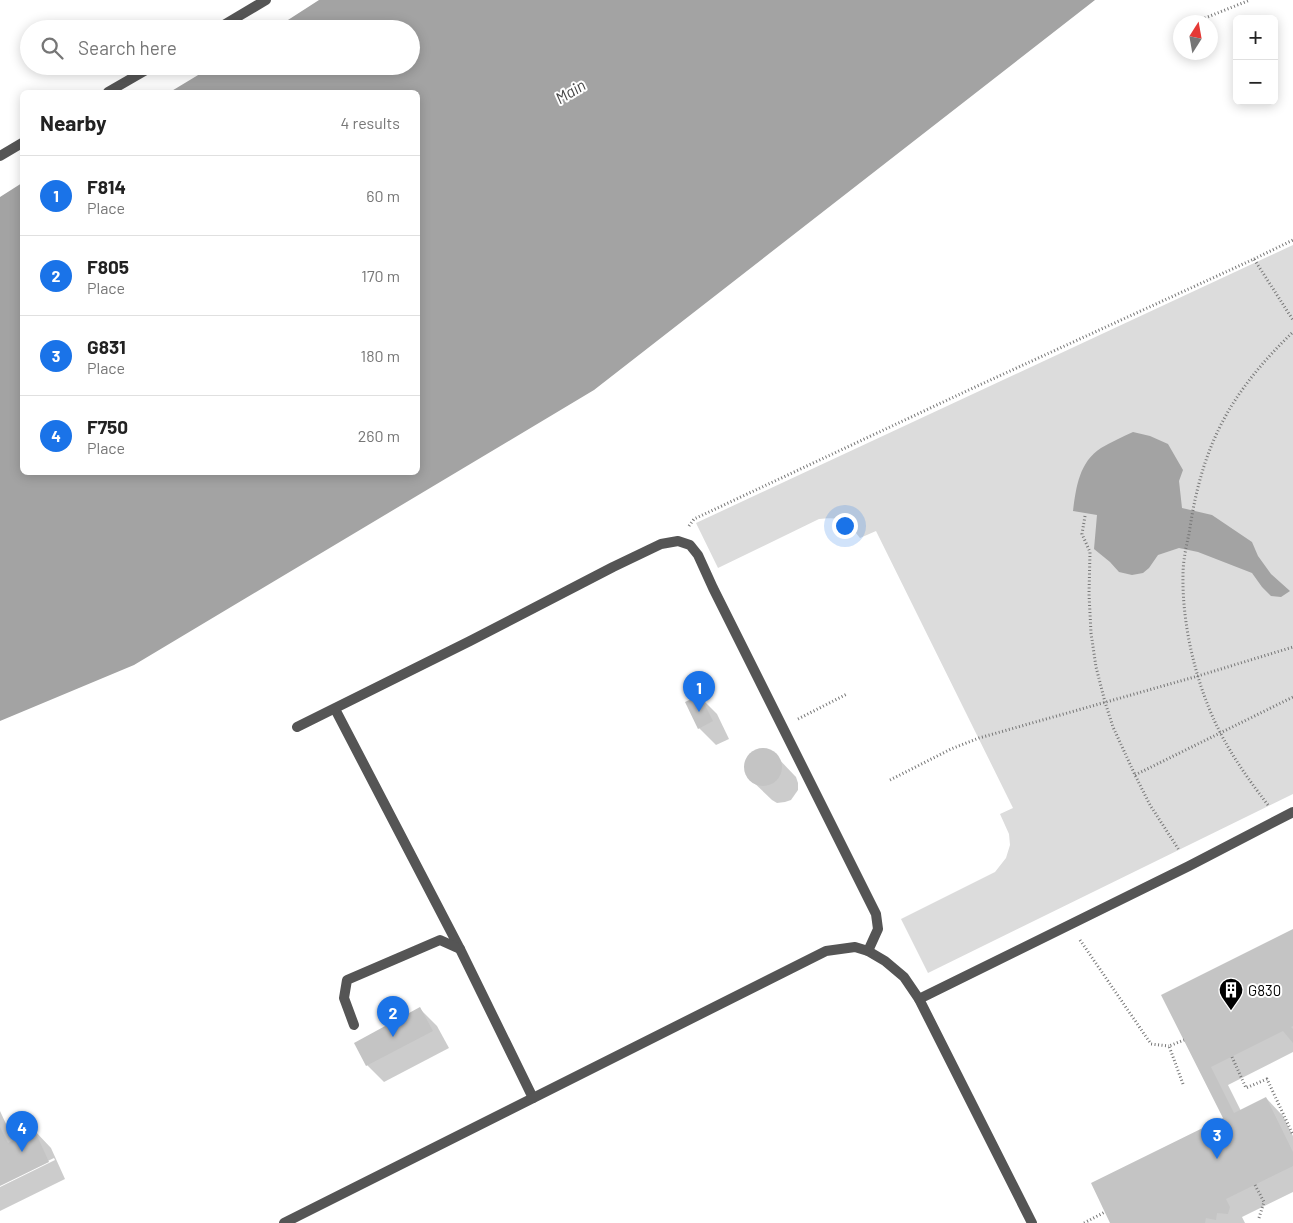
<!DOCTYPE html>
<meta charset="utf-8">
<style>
:root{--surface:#fff;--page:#f2f2f2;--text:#222;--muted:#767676;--line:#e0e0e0;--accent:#1a73e8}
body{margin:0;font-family:Barlow,sans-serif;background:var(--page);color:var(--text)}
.controls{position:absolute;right:15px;top:15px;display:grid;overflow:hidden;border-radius:8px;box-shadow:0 2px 12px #0003}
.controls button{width:45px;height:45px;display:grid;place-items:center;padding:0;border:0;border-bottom:1px solid var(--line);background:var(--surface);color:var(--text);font:25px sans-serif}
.compass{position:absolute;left:1173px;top:15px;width:45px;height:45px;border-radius:50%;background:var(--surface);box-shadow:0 2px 12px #0003;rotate:11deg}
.you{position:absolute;left:844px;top:525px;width:18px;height:18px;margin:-12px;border:4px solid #fff;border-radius:50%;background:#1a73e8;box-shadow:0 0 0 8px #1a73e833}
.badge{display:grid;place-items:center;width:32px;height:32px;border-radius:50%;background:var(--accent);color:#fff;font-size:16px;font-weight:700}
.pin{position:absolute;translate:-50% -41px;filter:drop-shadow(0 1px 2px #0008)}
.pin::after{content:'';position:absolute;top:26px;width:18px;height:15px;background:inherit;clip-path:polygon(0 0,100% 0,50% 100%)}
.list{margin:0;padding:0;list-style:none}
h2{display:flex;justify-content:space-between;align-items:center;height:65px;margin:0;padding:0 20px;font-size:21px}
h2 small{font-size:16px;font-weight:400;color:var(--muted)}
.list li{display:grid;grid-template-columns:32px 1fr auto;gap:15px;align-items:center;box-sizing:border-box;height:80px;padding:0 20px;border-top:1px solid var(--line)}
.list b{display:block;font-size:19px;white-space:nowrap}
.list p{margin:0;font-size:16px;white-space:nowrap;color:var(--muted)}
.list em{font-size:16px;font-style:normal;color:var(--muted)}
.icon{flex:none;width:28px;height:28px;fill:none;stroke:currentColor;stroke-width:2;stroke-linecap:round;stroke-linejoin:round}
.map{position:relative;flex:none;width:1293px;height:1223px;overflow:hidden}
.search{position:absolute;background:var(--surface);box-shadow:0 2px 12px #0003;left:20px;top:20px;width:400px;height:55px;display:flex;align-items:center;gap:12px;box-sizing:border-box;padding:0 18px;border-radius:28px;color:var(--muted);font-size:19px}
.panel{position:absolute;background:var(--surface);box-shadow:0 2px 12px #0003;left:20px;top:90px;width:400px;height:385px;border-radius:8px}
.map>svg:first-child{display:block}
.green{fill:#dcdcdc}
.water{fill:#a3a3a3}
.shadow{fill:#0003}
.building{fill:#c4c4c4}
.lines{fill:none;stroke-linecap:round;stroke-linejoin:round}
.path{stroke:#777;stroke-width:3;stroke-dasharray:1 2.5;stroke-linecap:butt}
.lane{stroke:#555;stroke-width:10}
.labels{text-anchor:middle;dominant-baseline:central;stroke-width:4;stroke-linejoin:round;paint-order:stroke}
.poi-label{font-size:15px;fill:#000;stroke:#fff;text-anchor:start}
.water-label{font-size:16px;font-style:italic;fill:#444;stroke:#fff}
</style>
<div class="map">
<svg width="1293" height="1223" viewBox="0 0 1293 1223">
<rect width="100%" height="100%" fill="#fff"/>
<path class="green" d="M1293,245V794L928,973L901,919L995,872L1006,858L1010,845L1009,834L1000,814L1013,808L876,531L860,538C847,521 842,516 819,519L718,568L696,523Z"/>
<g class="water">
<polygon points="319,0 1095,0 594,390 134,665 0,721 0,197 22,183 22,472 418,472 418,92 170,92 213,66 411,66 411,29 274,29"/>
<path d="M1133,432L1150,436L1168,444L1183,470L1179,481L1182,508L1212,515L1252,542L1258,556L1271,574L1290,591L1281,597L1271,596L1262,587L1252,573L1198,552L1179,548L1158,555L1149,568L1143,573L1132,575L1119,572L1110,562L1094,549L1097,515L1073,511C1076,488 1079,462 1101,448C1111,442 1122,437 1133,432Z"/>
</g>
<g class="shadow">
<polygon points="700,697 717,714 729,739 716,745 699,728"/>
<polygon points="759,750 765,750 775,755 796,777 798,783 798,790 791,800 785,802 777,803 772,800 748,777 746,772 745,766 747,759 751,755"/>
<polygon points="1293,930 1293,1052 1228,1085 1241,1111 1266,1098 1283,1116 1293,1136 1293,1192 1242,1217 1245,1223 1111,1223 1225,1119 1163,995"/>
<polygon points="420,1009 437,1026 449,1048 384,1082 367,1065"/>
<polygon points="0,1111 14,1141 34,1130 51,1148 65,1179 0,1211 0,1187 55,1160 54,1158 0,1184"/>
</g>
<g class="building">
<polygon points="700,695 713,721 698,729 685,702"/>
<circle cx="763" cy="767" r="19"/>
<polygon points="1293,929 1293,1026 1291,1027 1293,1029 1293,1043 1283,1031 1211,1067 1234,1113 1266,1097 1293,1152 1293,1166 1226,1199 1230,1207 1228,1214 1217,1213 1216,1220 1206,1218 1205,1223 1110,1223 1091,1183 1223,1118 1161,995"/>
<polygon points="420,1007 433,1031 366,1066 354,1043"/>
<polygon points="0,1127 8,1143 34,1129 49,1162 0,1186"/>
</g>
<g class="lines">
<g class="path">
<polyline points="1195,22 1250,0"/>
<polyline points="1254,259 1293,240"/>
<polyline points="1085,516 1082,534 1090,552 1089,594 1091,633 1096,667 1105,702 1113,727 1135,775 1150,805 1179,850"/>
<polyline points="689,526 694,519 973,388 1254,259 1293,320"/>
<polyline points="798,719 847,694"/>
<polyline points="1135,775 1293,697"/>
<polyline points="890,780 951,749 979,738 1198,676 1293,647"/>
<path d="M1268,805C1248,779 1229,752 1215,722C1195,679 1182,623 1183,575C1183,561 1186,547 1189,534C1196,486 1207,446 1232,405C1249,378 1270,354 1293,332"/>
<polyline points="1080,940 1151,1044 1169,1046"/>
<polyline points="1232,1057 1246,1088 1267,1079 1293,1135"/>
<polyline points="1183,1084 1169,1046 1184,1040"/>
<polyline points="1255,1185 1264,1202 1259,1218"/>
<polyline points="1084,1223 1105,1212"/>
</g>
<g class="lane">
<polyline points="217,29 266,0"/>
<polyline points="108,92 153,66"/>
<polyline points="0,156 22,143"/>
<polyline points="335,709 460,949"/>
<polyline points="297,727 470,641 613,567 661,544 678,541 690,545 698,555 713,588 876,914 878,929 868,951"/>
<polyline points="919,999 1189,866 1293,812"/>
<polyline points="354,1025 344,998 347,980 440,940 460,949 533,1098"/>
<polyline points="284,1223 826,951 855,947 868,951 885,961 904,977 919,999 1032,1223"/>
</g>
</g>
<defs>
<symbol id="building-pin" viewBox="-11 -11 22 30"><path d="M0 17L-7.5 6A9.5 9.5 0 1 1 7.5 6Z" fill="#000" stroke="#fff"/><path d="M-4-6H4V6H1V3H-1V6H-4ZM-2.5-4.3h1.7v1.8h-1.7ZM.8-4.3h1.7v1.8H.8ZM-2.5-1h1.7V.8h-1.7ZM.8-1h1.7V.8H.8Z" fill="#fff"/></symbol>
</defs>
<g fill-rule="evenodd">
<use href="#building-pin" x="1217" y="976" width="28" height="38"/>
</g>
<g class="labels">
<g class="poi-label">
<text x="1248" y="990">G830</text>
</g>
<g class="water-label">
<text transform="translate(570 91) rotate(-31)">Main</text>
</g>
</g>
</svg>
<div class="controls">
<button>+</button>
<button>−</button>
</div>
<svg class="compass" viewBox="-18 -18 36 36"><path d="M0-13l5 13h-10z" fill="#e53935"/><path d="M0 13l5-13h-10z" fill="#767676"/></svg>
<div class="you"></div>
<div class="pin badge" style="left:699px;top:712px">1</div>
<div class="pin badge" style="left:393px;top:1037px">2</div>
<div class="pin badge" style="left:1217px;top:1159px">3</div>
<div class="pin badge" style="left:22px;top:1152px">4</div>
<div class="search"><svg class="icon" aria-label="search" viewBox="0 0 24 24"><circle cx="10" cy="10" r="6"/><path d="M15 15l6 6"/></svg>Search here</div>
<section class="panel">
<h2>Nearby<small>4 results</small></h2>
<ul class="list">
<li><span class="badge">1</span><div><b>F814</b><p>Place</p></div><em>60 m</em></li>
<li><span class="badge">2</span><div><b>F805</b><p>Place</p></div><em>170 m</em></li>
<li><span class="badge">3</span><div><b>G831</b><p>Place</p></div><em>180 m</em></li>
<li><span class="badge">4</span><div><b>F750</b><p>Place</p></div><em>260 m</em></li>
</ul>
</section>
</div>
